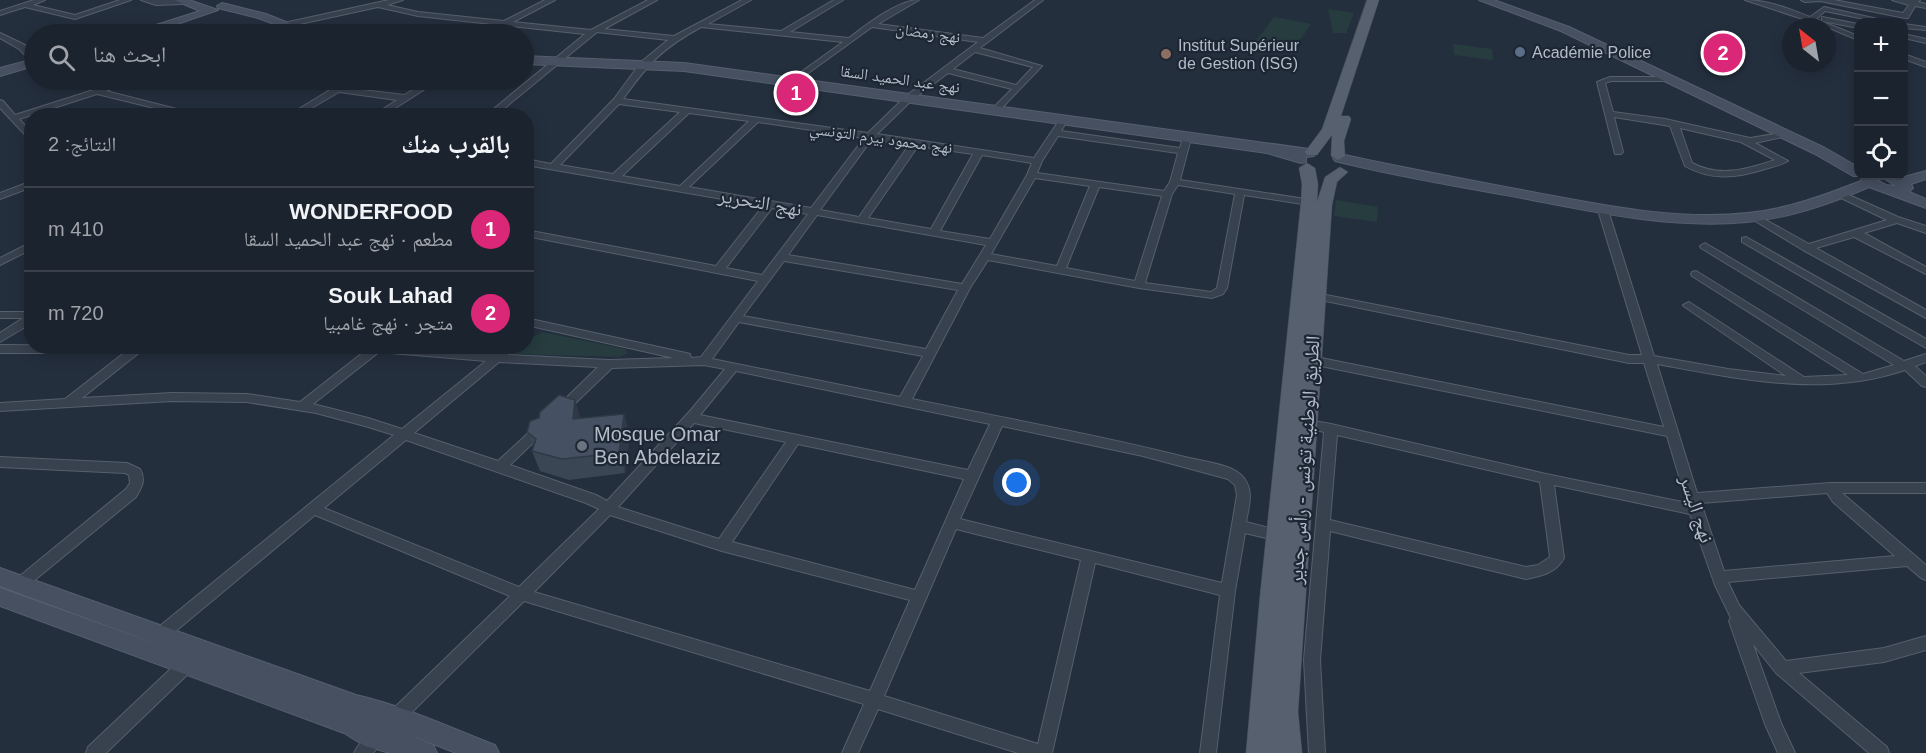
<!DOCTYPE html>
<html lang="ar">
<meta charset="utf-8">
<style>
:root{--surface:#1b232e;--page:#282f3a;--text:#f1f3f6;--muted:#a0a4aa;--line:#39404a;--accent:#db2777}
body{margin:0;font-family:Arial,"Noto Naskh Arabic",sans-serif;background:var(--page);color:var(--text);direction:rtl}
.controls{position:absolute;right:18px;top:18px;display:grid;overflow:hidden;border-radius:12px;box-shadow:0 3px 15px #0003}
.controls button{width:54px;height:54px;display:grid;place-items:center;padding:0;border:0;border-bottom:2px solid var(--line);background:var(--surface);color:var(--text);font:30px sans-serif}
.compass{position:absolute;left:1782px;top:18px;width:54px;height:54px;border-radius:50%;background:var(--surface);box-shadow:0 3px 15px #0003;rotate:329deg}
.you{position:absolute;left:1017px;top:483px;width:21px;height:21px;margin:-15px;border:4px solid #fff;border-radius:50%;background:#1a73e8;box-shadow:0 0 0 9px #1a73e833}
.badge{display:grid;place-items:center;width:39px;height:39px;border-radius:50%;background:var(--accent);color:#fff;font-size:20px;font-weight:700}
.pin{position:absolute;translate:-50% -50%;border:3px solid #fff;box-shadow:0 2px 6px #0006}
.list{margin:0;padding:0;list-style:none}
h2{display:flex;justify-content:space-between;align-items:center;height:78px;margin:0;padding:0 24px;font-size:26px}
h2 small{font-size:20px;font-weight:400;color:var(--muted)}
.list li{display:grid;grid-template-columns:39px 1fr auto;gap:18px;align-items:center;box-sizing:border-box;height:84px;padding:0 24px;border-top:2px solid var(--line)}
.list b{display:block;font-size:22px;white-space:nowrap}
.list p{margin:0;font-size:20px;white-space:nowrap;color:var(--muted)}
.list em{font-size:20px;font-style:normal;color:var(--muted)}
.icon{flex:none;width:33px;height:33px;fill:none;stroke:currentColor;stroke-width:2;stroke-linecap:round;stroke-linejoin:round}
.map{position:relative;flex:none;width:1926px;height:753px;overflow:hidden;direction:ltr}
.search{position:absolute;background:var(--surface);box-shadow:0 3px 15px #0003;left:24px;top:24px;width:510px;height:66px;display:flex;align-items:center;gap:15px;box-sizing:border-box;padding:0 21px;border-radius:33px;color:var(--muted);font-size:22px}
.panel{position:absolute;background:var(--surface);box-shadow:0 3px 15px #0003;left:24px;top:108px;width:510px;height:246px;border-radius:24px;direction:rtl}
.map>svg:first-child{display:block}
.green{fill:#263c3f}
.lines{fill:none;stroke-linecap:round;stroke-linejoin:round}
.street-casing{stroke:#565f6c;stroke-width:2}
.secondary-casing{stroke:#565f6c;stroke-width:2}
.primary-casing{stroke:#414a57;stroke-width:1}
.street{fill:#38414e;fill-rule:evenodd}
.secondary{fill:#465061;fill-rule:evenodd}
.primary{fill:#56606e;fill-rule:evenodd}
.wall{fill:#3b4654}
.shaded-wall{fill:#303945}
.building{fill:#455162;stroke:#303945;stroke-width:1.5}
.service-dot{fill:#5c6f8a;stroke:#1d2633;stroke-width:2}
.education-dot{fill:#8d6e63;stroke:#1d2633;stroke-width:2}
.worship-dot{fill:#6b7280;stroke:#1d2633;stroke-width:2}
.labels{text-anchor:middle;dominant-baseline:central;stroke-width:4.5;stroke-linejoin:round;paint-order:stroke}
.far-street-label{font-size:16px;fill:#b4bcc9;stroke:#1d2633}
.far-poi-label{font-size:16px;fill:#b4bcc9;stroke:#1d2633;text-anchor:start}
.street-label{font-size:20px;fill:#b4bcc9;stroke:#1d2633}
.poi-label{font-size:20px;fill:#b4bcc9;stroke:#1d2633;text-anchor:start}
</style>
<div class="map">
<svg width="1926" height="753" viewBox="0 0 1926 753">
<rect width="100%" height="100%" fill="#242f3e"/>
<g class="green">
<polygon points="1328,9 1354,13 1346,33 1333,33"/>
<polygon points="1274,17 1311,24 1294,49 1256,41"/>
<polygon points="1453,44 1492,49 1493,60 1454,55"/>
<polygon points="1336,200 1378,207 1377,222 1334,216"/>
<polygon points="542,332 625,349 628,353 619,357 512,354 520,347 526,346 527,340"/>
</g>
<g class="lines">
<defs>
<g id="street">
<polygon points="34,0 45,0 33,5 75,15 120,0 131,0 75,19 25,7 0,15 0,11"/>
<polygon points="141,0 182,0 186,2 182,4 156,5"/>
<path d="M389,0H403L387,5L418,12L504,21L545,0H555L513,22L591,30L648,0H657L604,29L674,36L742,0H751L708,24L781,31L834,0H843L790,32L849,38C866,25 898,0 919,0L878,24L983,38L1035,0H1043L980,48L1042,66L997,113L990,111L1012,89L948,73L912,100L877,134L1034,158L1060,119L1063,118L1067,121L1061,131L1180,148L1183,138L1187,135L1191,138L1180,180L1312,200V204L1309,205L1244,195L1227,288L1223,294L1212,298L1139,288L988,260L970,288L912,399C1003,418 1095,434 1185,457C1200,461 1230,464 1241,475C1255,488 1249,506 1246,522L1284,532L1286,536L1284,540L1279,541L1245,533L1235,591L1216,753H1200L1220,595L1095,563L1052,753H1018L878,709L858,753H842L864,704L524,601L403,721L397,723L391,721L389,716L391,711L510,596L315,515L165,640L160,641L155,640L152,635L155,630L394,435L365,426L316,413L247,402L172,401L0,411V403L65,399L124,353H0V345L140,346L142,349L140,352L82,398L172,393L247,394L300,402L365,351L349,350L344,346H402L494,354L503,346H516L508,355L609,360L674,358L526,325V318L686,353L690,354L691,358L701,357L758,281L526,236V230L716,266L763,206L526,165V159L551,164L614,99L641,62L668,40L597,32L495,116H485L585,34L418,16L378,7L286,27L260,34H250L284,23ZM701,27L843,42L790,80V84H793L872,27L978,42L906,96L868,133L623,99C649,63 661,49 701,27ZM975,52L1033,67L1016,85L953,69ZM619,104L680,112L613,174L560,165ZM689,113L749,121L680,186L622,176ZM758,122L864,138L811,208L689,187ZM1058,136L1178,153L1170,182L1164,191L1037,173L1042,161ZM872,139L909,145L859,217L820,210ZM918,146L973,154L931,229L868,218ZM982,155L1032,163L1027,175L990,239L940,231ZM1035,178L1090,186L1057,266L991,254ZM1178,185L1235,194L1217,288L1211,292L1145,283L1172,194ZM1099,187L1162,196L1135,281L1066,268ZM772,208L808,214L762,275L726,268ZM817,215L986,245L962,284L788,255ZM784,261L958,290L926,349L743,316ZM739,322L923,356L900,397L712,359ZM379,352L486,361L402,429L368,418L313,404ZM499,362L598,367L558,406L556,409L558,412H566L612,368L704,365L725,369L690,411L607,501L596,495L510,465L544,432L546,429L544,426H536L498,461L414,433ZM736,371L990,424L968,470L700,415ZM694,423L786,442L719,539L618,507ZM1002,426L1143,456L1228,479L1235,485L1237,495L1222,583L960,519ZM406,440L586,503L599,509L519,587L324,508ZM798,444L964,479L915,590L732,542ZM610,515L722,551L910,600L870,691L534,592ZM956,529L1081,560L1038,744L884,696Z"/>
<path d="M1745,0C1769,0 1789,9 1810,17L1824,7L1891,22H1879L1825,11L1816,19L1858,36V40L1827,27Z"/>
<polygon points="1801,0 1834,0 1903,13 1909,5 1892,0 1920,0 1918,2 1926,4 1926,8 1915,6 1908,18 1905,18 1820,1 1805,2"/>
<polygon points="1822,17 1858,24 1858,28 1822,21"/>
<polygon points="1904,24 1926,27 1926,30 1904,28"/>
<polygon points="0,33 25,45 34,55 34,61 31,61 19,49 0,38"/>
<polygon points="1904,34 1926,39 1926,43 1904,38"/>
<polygon points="1904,54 1926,62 1926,67 1904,59"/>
<path d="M1610,77H1669L1673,79L1669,81H1611L1605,83L1613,112L1665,119L1750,138L1787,132V136L1755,143L1788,161C1781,165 1773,167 1765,169C1737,178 1711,181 1685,166L1670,126L1614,117L1623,152L1621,154H1615L1597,82ZM1680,128L1741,142L1775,160C1747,169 1720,178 1692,163Z"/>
<polygon points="125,80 135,80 106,91 204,116 187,116 97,94 19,119 32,133 32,142 0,108 0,100 3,101 15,115"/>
<polygon points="290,80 303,80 338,87 404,95 430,80 439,80 383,116 372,116 397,100 339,92 298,116 287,116 330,90"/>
<polygon points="32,181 32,187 0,199 0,193"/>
<polygon points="1840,191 1898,217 1926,226 1926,233 1897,223 1864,233 1926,267 1926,274 1854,237 1816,248 1926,310 1926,318 1803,250 1747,216 1749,214 1755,214 1809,244 1887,220 1837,196 1835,194"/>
<path d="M1603,207L1608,210L1654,356L1728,369L1786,376L1685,307L1683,305L1689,302L1804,377L1848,375L1692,276L1691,274L1692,272L1696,271L1863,374L1894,365L1701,248L1700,246L1705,243L1904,361L1926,354V362L1915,366L1926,376V387L1922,386L1905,370C1823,398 1740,379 1657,364L1697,493L1830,483H1926V493H1842L1926,565V580L1921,578L1907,566L1728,582L1739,605L1786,661L1884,648L1926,636V650L1884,662L1799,673L1887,747L1889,753H1869L1776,673L1753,644L1781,723L1795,753H1778L1765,724L1729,621L1731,618L1715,585L1690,514L1554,485L1564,558C1556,573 1541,576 1526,579L1330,531L1320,660L1325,753H1309L1304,660L1324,432L1304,427L1302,424L1304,421L1308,420L1331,424L1546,474L1687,503L1667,436L1311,364L1305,360L1311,356L1664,427L1644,363H1629L1316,299L1311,296L1316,293L1629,355H1642L1598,210ZM1337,435L1540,482L1550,557L1538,565L1526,567L1330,520ZM1827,493L1833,502L1895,556L1724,571L1701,503Z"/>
<polygon points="1746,237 1926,339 1926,348 1742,242 1742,238"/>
<polygon points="32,242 32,249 0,265 0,258"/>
<polygon points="0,312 32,312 32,323 0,342 0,333 23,318 0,318"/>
<path d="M0,457L127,463L140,469C146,480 142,487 136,497L25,588L20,590L15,588L13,584L15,580L126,489L130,483L129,475L125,473L0,467Z"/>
<polygon points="186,658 192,660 194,665 192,670 106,753 86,753 88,747 180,660"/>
<path d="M376,731L382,734L384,739L373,753H354C358,744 367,735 376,731Z"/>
</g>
<g id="secondary">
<polygon points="174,0 189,0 218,10 148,34 133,34 134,32 200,11"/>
<path d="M1479,0H1494L1569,27L1825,148L1858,167V176H1876L1875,179L1886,185L1896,186L1880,176L1904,177L1926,171V179L1911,184L1913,188L1909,192L1926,199V208L1869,187C1830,204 1790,218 1747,222C1673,229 1599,213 1527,199C1463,187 1398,177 1335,161L1333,158L1340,154C1404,168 1468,180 1532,192C1603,205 1676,221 1748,213C1788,209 1825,195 1861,181L1862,176H1853L1815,154L1561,31Z"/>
<polygon points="222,3 266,14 316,34 301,34 258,18 218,8 217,6"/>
<polygon points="524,56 684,63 1309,149 1316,153 1314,156 1306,157 1306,162 1301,163 1267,153 684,71 524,64"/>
<polygon points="34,59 34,66 0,76 0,68"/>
<path d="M0,568L356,695C404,706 449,727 495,745L499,753H456L408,734L433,745L437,753H390L365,746L344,733L0,606V588L173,650L0,586Z"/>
</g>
<g id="primary">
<polygon points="1367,0 1379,0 1341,116 1349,116 1351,119 1344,141 1345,156 1338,160 1331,156 1332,135 1317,155 1307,155 1305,152 1322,129"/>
<polygon points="1307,163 1315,168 1318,184 1317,202 1325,177 1340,167 1348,172 1337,182 1332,205 1298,712 1302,753 1274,753 1274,749 1274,753 1246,753 1260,596 1301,202 1302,184 1299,168"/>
</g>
</defs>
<use href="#street" class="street-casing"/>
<use href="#secondary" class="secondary-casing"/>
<use href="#primary" class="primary-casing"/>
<use href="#street" class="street"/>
<use href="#secondary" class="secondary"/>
<use href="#primary" class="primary"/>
</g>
<polygon class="wall" points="539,418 581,419 630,435 625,473 569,480 540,471 532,451 533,447 527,432"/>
<g class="shaded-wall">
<polygon points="575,400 581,420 573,419"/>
<polygon points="624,414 630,435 625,473 619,453"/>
</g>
<polygon class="building" points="559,395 575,400 573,419 624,414 619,453 562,459 532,451 536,439 527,432 530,421 539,418 540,412"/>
<circle class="service-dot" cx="1520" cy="52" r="6"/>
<circle class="education-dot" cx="1166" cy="54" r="6"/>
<circle class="worship-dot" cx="582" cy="446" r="6"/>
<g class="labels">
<g class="far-street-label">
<text transform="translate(928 33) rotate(8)">نهج رمضان</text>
<text transform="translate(900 79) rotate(8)">نهج عبد الحميد السقا</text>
<text transform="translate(881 138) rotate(8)">نهج محمود بيرم التونسي</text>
</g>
<g class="far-poi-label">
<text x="1178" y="45">Institut Supérieur<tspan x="1178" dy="18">de Gestion (ISG)</tspan></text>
<text x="1532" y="52">Académie Police</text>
</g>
<g class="street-label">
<text transform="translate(760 202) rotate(10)">نهج التحرير</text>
<text transform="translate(1304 460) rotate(-86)">الطريق الوطنية تونس - رأس جدير</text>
<text transform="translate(1697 509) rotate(72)">نهج اليسر</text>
</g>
<g class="poi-label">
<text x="594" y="434">Mosque Omar<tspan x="594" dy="23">Ben Abdelaziz</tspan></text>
</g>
</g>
</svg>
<div class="controls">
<button>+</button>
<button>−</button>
<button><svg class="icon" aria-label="locate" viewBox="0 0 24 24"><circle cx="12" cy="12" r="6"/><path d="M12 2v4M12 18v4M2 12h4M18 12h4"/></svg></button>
</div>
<svg class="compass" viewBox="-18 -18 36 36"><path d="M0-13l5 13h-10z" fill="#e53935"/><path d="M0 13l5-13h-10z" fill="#a0a4aa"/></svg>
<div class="you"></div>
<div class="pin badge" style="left:796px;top:93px">1</div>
<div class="pin badge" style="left:1723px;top:53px">2</div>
<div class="search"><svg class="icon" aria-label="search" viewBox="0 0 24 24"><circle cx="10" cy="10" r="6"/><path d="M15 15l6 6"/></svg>ابحث هنا</div>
<section class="panel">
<h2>بالقرب منك<small>النتائج: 2</small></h2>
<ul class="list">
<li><span class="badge">1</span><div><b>WONDERFOOD</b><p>مطعم · نهج عبد الحميد السقا</p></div><em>410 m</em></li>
<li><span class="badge">2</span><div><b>Souk Lahad</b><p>متجر · نهج غامبيا</p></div><em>720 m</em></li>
</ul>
</section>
</div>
